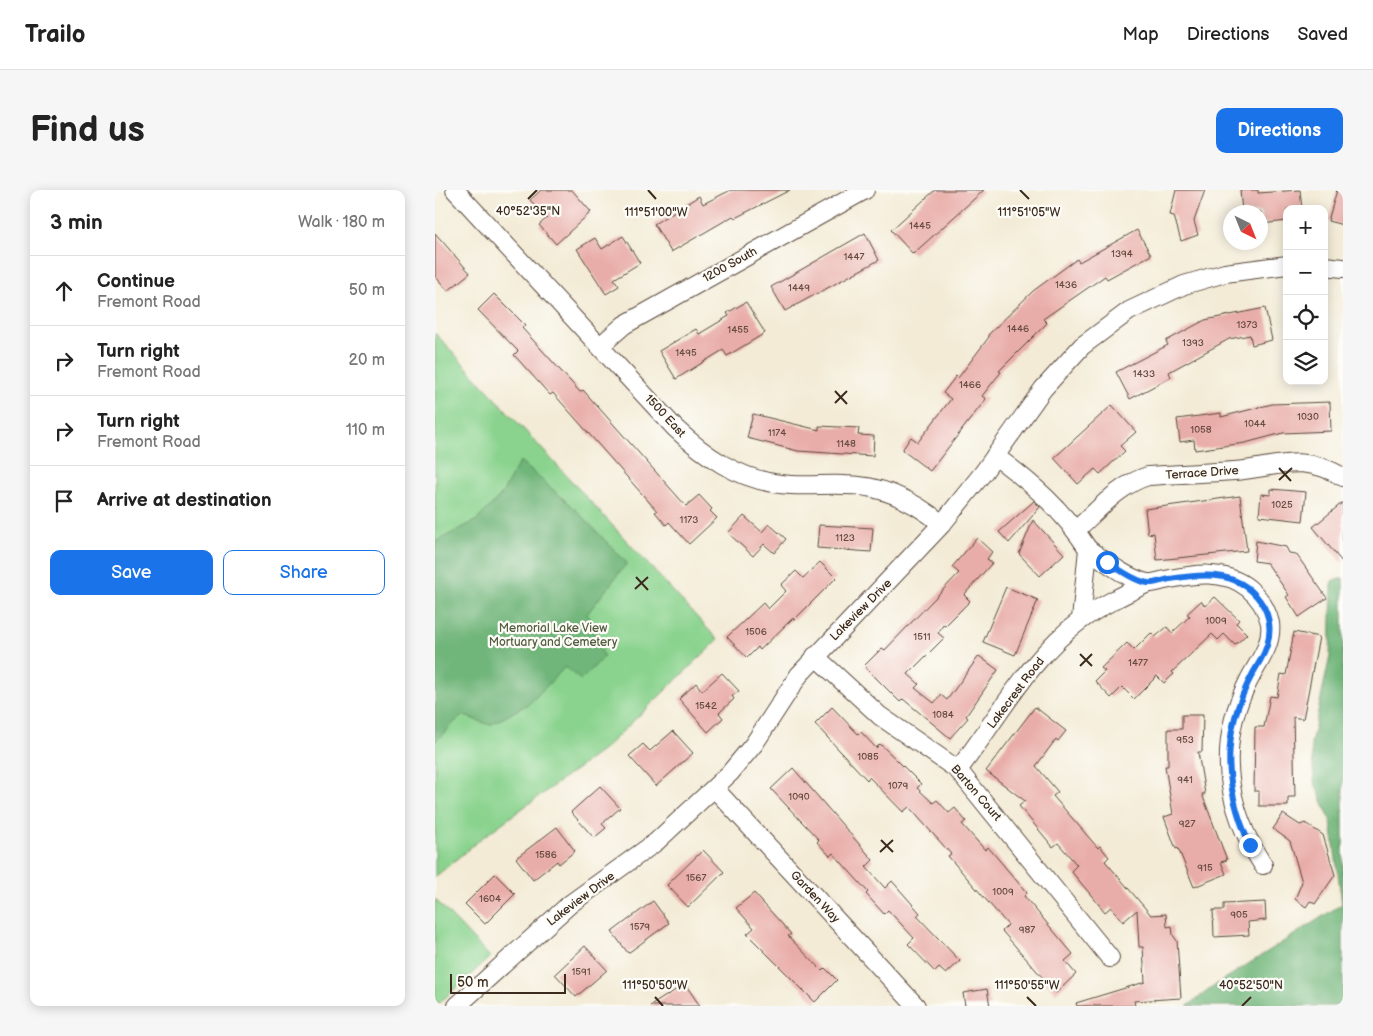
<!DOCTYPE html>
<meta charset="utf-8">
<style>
:root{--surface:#fff;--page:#f6f6f6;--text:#222;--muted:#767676;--line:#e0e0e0;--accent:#1a73e8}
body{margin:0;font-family:"Balsamiq Sans",sans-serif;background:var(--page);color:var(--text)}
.controls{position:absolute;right:15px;top:15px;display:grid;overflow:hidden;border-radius:10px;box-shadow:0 2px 12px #0003}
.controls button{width:45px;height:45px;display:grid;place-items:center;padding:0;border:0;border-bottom:1px solid var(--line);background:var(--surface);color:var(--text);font:25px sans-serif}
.compass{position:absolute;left:788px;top:15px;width:45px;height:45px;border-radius:50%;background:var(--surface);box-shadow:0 2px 12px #0003;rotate:137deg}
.scale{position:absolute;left:15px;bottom:12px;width:116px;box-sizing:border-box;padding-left:5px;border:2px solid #3b2a1e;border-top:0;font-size:14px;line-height:18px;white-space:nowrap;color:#3b2a1e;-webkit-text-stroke:4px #fdfcf7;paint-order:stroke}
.stop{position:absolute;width:15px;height:15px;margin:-11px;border:4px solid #1a73e8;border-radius:50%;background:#fff}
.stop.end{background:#1a73e8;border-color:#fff;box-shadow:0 1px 5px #0008}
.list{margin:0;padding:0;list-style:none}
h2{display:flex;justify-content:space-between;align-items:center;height:65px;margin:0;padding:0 20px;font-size:21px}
h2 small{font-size:16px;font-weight:400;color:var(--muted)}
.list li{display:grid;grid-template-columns:32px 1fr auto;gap:15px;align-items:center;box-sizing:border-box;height:70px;padding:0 20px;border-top:1px solid var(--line)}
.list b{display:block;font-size:19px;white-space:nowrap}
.list p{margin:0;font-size:16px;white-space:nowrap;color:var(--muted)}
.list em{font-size:16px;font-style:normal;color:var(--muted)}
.actions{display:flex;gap:10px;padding:15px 20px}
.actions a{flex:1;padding:11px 0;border:1px solid var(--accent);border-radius:10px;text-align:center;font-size:18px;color:var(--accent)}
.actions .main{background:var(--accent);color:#fff}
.icon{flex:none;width:28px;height:28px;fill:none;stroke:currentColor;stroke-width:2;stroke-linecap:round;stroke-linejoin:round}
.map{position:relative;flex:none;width:908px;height:816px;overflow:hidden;border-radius:10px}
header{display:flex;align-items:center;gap:30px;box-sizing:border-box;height:70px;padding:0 25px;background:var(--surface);border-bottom:1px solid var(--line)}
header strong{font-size:24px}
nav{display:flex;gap:28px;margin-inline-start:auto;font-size:18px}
.intro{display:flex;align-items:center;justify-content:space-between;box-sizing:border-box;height:120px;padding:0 30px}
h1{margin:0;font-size:35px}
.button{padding:12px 22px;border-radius:10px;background:var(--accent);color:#fff;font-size:18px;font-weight:700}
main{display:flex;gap:30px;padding:0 30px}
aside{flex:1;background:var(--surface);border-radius:10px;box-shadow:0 2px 12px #0003}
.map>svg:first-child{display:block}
.green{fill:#8ad38e;stroke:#627e56}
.forest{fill:#6fb579;stroke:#55704c}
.building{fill:#e9ada9}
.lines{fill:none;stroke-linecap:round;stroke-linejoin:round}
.minor-casing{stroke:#57473a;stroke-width:20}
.minor{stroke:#fff;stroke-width:18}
.route{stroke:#1a73e8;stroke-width:6}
.ticks{fill:none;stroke:#3b2a1e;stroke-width:2}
.labels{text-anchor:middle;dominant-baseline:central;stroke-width:4.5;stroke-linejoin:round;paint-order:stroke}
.number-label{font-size:10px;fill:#664b41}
.street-label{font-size:12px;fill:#3b2a1e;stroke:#fdfcf7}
.park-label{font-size:12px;fill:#535d40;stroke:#fdfcf7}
.ticks-label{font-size:12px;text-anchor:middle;fill:#3b2a1e;stroke:#fdfcf7;stroke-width:4.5;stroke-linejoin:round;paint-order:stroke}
</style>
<header>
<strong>Trailo</strong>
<nav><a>Map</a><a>Directions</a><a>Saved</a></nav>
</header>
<div class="intro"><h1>Find us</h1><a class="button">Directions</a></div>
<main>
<aside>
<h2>3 min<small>Walk · 180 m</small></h2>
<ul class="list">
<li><svg class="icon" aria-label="ahead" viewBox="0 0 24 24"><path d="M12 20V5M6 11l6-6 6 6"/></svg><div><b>Continue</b><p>Fremont Road</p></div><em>50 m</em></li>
<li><svg class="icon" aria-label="right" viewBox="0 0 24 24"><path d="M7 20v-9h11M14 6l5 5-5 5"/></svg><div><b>Turn right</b><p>Fremont Road</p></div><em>20 m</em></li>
<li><svg class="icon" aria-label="right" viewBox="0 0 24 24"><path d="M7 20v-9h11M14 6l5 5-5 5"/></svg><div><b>Turn right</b><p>Fremont Road</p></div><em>110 m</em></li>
<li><svg class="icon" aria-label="arrive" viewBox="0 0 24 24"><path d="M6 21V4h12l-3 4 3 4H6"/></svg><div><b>Arrive at destination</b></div></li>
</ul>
<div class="actions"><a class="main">Save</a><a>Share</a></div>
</aside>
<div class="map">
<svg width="908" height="816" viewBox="0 0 908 816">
<rect width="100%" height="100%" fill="#fdfcf7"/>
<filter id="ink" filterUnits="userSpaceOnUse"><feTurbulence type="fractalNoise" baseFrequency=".02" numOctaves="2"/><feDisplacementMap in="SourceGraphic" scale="10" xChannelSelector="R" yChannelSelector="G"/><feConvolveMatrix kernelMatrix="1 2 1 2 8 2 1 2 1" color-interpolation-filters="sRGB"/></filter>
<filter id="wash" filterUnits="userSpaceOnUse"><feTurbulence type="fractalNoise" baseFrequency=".0096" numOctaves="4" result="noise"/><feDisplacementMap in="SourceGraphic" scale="20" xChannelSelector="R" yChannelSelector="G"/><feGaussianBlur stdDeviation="1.12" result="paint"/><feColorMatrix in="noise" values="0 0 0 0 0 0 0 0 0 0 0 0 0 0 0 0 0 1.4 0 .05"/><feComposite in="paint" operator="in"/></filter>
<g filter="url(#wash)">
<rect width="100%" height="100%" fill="#f3ebd6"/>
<g class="green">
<polygon points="0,143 283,450 169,559 48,647 0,687"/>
<polygon points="0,709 55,767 1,816 0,816"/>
</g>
<g class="forest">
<polygon points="85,271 139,318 192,373 152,424 169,467 146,490 130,477 95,513 55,535 27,525 0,552 0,352 42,330 66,305"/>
<polygon points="908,388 908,816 752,816 782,794 907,714 896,632 879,591 876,554 895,466 897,391"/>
</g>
<g id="blocks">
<g class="building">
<polygon points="106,0 137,0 156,22 121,54 104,35 112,28 95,10"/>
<polygon points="296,0 355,0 300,28 298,26 236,62 219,34 264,6 268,14"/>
<polygon points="500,0 549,0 478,64 456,40"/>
<polygon points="741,0 770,0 759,31 763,45 746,51 739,26 735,25"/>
<polygon points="805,0 823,0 823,3 865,0 867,19 852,19 852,31 826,34 826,22 807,22"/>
<polygon points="902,0 908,0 908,35 893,31"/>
<polygon points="702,40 716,65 672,89 670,86 608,129 612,133 564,181 566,182 547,206 551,209 495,281 467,260 476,247 483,252 516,209 508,203 521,186 523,188 554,147 553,145 598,101 642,69 644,72"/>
<polygon points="0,43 35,83 13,101 0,86"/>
<polygon points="430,43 444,70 350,121 336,97"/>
<polygon points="188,46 205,73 179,89 184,96 171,104 142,59 160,48 167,59"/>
<polygon points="59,104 90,135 87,138 145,202 148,200 251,316 264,305 277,319 275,321 282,328 254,354 234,332 231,335 220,322 222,321 118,203 115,205 79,165 83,161 43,120"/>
<polygon points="311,112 330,143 292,166 288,160 241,189 224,161 261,139 264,144 294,126 292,123"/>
<polygon points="830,118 837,150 817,155 815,145 794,149 734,182 736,187 695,209 681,182 733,155 731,151 770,130"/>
<polygon points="895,212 896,241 848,243 810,253 760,260 759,250 745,252 742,229 786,223 786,227 837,214"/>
<polygon points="677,215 701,242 685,256 690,261 665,284 660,279 643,294 619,268"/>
<polygon points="318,224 384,240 384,236 424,238 423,245 439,246 438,266 363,261 312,248"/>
<polygon points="836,299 871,302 868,331 824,326 826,304 836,305"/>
<polygon points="805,306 812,361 722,370 719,343 713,344 710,319"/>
<polygon points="599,311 605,317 574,353 564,342"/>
<polygon points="908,312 908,373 878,337"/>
<polygon points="309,326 327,342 334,334 351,349 339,363 329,354 318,366 293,343"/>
<polygon points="598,330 629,364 605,386 584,364"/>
<polygon points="384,335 438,338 436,362 382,358"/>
<polygon points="542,348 557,362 552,369 557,373 529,405 535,411 510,436 508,435 503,443 509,448 473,484 484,494 480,498 499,513 506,505 512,510 544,466 563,480 531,526 533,528 515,548 468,509 465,512 429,476 447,458 450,460 524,383 517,377"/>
<polygon points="821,351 851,357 854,363 861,364 892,408 864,427 851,407 854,405 832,373 819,371"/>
<polygon points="385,372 401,388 359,430 358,428 325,460 323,457 312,468 292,447 328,413 333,419 351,401 346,395 361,381 368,388"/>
<polygon points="571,397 603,410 580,465 548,452"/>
<polygon points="780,407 804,430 801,433 812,444 800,455 789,444 783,450 777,444 737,482 739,484 729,493 722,486 699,509 687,497 676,508 660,491 670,481 666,478 692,453 699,460 716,443 720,447 732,437 737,443 755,426 752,424 766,411 770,416"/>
<polygon points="859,442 884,447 868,529 858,527 860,607 853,607 853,616 824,616 824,601 819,601 820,537 829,537 835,506 842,507 846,484 851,485"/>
<polygon points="287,483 304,501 297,506 299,509 284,523 288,528 273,542 244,509 261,493 267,501"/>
<polygon points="397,517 423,544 426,542 441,558 445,554 464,572 486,594 482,598 498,613 502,610 514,623 520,618 531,631 527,634 550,660 553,657 592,703 589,706 638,764 630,771 641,784 621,803 567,741 573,735 513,666 516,664 474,617 468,622 434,587 432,590 380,534"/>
<polygon points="600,517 631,541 623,551 621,549 601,576 623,602 618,606 663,658 665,656 674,667 670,671 716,725 731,724 732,737 737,736 738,745 742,751 746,808 699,811 700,816 642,816 641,813 710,792 708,757 704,757 702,720 688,732 676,717 670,722 636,681 642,675 623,653 618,657 584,616 590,611 551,581"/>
<polygon points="747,525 768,525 767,562 763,562 770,604 767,604 792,670 786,672 791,684 759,697 743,658 741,659 729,627 738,624 730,576 733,576 733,539 747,539"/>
<polygon points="238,541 258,563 221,596 194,566 208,554 215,561"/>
<polygon points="358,578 438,670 431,677 450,698 457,691 485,723 482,726 525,771 511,784 504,778 500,782 473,754 479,748 453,720 449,724 431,704 433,702 398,663 395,666 382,652 384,650 336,599"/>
<polygon points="165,596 185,618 167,634 171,638 159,648 136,622"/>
<polygon points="848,624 865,635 870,633 888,645 900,685 880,714 875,711 871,717 860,709 867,692 855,651 838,639"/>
<polygon points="122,637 140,661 124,674 122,671 98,690 81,668"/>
<polygon points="268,660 289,682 253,717 232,695"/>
<polygon points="60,684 80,704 50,734 30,714"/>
<polygon points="319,703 356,744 353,746 387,781 390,778 402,790 380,812 312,744 319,738 301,718"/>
<polygon points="218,711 234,733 193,763 177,742"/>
<polygon points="830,712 831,730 813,732 814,745 779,747 778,720 789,720 789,714"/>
<polygon points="150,756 172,780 141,807 120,784"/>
<polygon points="250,794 265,816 215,816"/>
<polygon points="552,799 555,816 530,816 528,803"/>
</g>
</g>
</g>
<g filter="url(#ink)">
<use href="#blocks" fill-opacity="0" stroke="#57473a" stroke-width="1"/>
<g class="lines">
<defs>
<g id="minor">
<path d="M20,0L240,238C270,266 303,289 345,294C367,297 389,294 410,295C447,295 479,311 507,334"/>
<polyline points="889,76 908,78"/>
<polyline points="165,156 189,135 430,0"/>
<path d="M560,266C597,293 628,320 653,359L646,430"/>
<path d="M641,340C662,321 685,294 713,286C742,284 770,283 799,281C841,278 866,262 908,287"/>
<path d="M653,359C670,371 691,388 712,393C717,394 725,391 730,390C759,384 789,379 813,398C824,407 832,420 835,433C838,456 822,473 813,492C781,555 791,618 828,675"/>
<polyline points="380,466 445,526 523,580 675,768"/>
<path d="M523,580C562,530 594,468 646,430C667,415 690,404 713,393"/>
<polyline points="280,599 481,816"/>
<polyline points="22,816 135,714 221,652 295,583 319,554 364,485 507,334 548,283 608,199 647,156 694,121 749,95 790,83 852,75"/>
</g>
</defs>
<use href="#minor" class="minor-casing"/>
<use href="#minor" class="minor"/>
</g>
</g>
<g class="lines" filter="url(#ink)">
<path class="route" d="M672,372C684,379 699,391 713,393C719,394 729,390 735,389C771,383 808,380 829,417C838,435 835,454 825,471C787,533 785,589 815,655"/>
</g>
<path class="ticks" d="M213,0L221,9M585,0L594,9M93,9L102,0M400,201L412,214M400,213L412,201M844,278L856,291M844,290L857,278M201,387L213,400M200,399L213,387M645,464L657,476M645,476L657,464M446,650L458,662M445,662L458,650M220,807L228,816M592,807L601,816M807,816L816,807"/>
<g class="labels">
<g class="number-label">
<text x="485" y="36">1445</text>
<text x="687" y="64">1394</text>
<text x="419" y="67">1447</text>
<text x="631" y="95">1436</text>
<text x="364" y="98">1449</text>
<text x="812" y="135">1373</text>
<text x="583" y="139">1446</text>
<text x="303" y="140">1455</text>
<text x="758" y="153">1393</text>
<text x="251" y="163">1495</text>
<text x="709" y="184">1433</text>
<text x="535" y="195">1466</text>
<text x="873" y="227">1030</text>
<text x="820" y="234">1044</text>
<text x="766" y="240">1058</text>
<text x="342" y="243">1174</text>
<text x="411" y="254">1148</text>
<text x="847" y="315">1025</text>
<text x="254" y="330">1173</text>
<text x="410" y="348">1123</text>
<text x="781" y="431">1009</text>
<text x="321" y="442">1506</text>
<text x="487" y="447">1511</text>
<text x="703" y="473">1477</text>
<text x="271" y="516">1542</text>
<text x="508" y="525">1084</text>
<text x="750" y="550">953</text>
<text x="433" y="567">1085</text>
<text x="750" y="590">941</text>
<text x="463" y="596">1079</text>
<text x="364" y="607">1090</text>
<text x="752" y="634">927</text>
<text x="111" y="665">1586</text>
<text x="770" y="678">915</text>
<text x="261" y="688">1567</text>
<text x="568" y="702">1009</text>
<text x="55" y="709">1604</text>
<text x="804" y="725">905</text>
<text x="205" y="737">1579</text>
<text x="592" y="740">987</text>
<text x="146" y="782">1591</text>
</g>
<g class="street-label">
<text transform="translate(295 75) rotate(-29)">1200 South</text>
<text transform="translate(230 226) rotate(47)">1500 East</text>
<text transform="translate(767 283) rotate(-4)">Terrace Drive</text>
<text transform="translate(426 420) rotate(-45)">Lakeview Drive</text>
<text transform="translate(581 503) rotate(-53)">Lakecrest Road</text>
<text transform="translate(541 603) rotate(49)">Barton Court</text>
<text transform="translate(380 707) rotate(47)">Garden Way</text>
<text transform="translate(146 709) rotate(-37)">Lakeview Drive</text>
</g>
<g class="park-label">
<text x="118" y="438">Memorial Lake View<tspan x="118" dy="14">Mortuary and Cemetery</tspan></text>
</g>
</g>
<g class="ticks-label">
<text x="93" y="25">40°52'35"N</text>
<text x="221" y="26">111°51'00"W</text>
<text x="594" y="26">111°51'05"W</text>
<text x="220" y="799">111°50'50"W</text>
<text x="592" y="799">111°50'55"W</text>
<text x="816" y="799">40°52'50"N</text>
</g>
</svg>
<div class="controls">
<button>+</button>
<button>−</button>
<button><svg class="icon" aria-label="locate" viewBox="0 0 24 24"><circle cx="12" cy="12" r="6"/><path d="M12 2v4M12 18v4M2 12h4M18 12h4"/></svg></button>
<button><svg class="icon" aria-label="layers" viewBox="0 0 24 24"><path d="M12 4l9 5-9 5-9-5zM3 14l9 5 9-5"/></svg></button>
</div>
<svg class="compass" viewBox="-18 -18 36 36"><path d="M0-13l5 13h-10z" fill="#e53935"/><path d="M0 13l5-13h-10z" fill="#767676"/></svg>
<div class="scale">50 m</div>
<div class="stop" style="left:672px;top:372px"></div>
<div class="stop end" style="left:815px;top:655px"></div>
</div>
</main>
